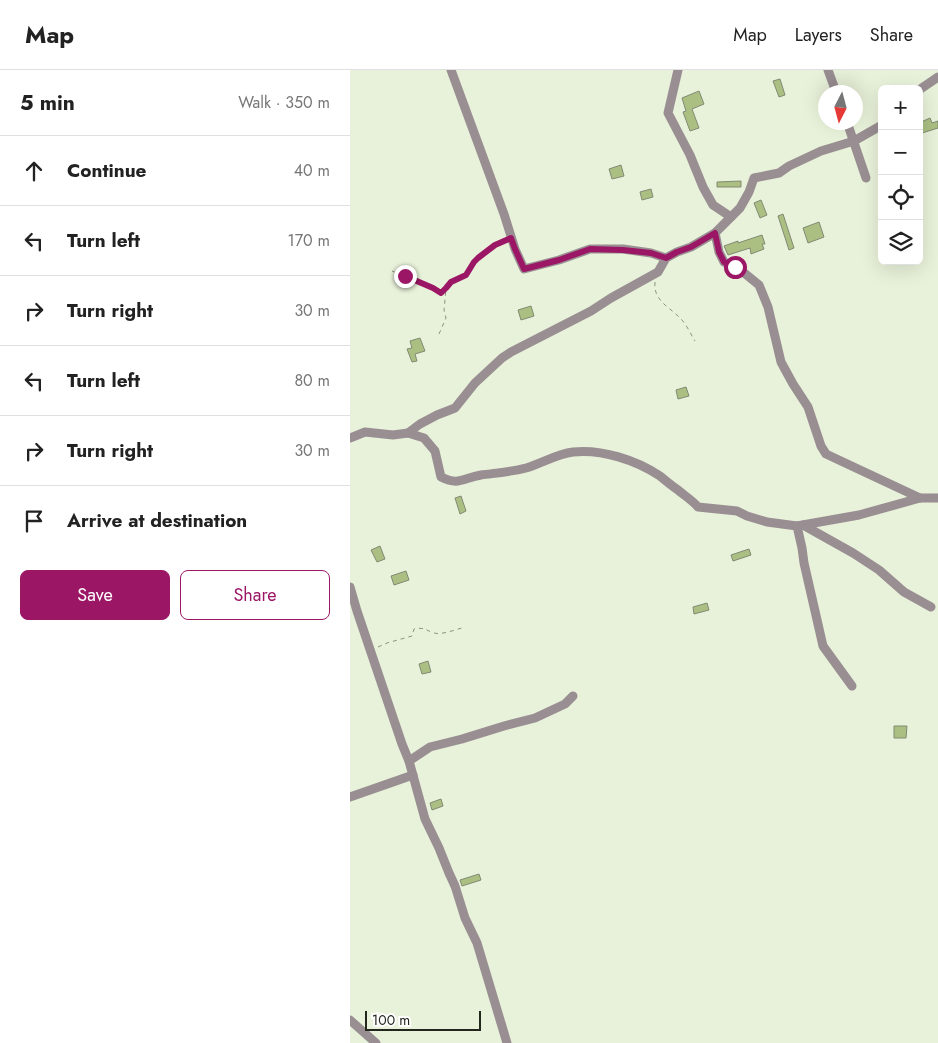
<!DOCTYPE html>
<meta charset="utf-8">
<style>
:root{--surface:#fff;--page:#f2f2f2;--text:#222;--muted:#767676;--line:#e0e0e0;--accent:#9c1666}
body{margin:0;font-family:Jost,sans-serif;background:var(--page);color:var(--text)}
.controls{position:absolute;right:15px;top:15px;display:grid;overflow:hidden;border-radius:8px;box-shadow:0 5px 20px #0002}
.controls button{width:45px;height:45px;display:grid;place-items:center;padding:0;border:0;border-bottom:1px solid var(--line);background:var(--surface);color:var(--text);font:25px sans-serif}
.compass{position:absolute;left:468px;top:15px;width:45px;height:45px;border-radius:50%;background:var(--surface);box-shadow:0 5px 20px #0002;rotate:186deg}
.scale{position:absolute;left:15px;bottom:12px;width:116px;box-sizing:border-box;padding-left:5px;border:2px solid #23261d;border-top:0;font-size:14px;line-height:18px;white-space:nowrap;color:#23261d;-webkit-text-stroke:4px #fff;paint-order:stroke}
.stop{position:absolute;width:15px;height:15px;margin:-11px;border:4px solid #9c1666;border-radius:50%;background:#fff}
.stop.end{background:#9c1666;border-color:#fff;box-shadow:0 1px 5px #0008}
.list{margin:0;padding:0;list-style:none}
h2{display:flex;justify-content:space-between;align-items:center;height:65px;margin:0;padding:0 20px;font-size:21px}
h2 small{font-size:16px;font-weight:400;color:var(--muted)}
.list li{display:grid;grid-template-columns:32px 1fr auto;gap:15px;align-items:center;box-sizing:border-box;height:70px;padding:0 20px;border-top:1px solid var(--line)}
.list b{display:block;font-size:19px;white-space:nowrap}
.list em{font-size:16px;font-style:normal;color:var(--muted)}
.actions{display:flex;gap:10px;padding:15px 20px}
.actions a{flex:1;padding:11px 0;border:1px solid var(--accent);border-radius:8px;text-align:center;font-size:18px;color:var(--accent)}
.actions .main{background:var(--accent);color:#fff}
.icon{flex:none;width:28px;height:28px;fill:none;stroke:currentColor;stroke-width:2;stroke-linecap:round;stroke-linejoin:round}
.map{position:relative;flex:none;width:588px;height:973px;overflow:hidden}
header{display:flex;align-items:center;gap:30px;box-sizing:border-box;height:70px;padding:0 25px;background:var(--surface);border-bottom:1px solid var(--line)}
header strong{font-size:24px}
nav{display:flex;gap:28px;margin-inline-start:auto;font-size:18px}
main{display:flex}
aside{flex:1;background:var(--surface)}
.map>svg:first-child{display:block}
.building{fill:#abbf82;stroke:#828a74}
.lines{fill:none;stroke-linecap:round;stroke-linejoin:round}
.path{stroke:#8b9180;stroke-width:1;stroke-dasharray:4 4;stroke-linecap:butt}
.minor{stroke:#998e92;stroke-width:9}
.route{stroke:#9c1666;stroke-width:6}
</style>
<header>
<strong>Map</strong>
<nav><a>Map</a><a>Layers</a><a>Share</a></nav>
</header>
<main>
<aside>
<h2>5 min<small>Walk · 350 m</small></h2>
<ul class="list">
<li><svg class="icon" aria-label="ahead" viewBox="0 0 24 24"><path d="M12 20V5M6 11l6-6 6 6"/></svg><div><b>Continue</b></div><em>40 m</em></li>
<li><svg class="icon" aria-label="left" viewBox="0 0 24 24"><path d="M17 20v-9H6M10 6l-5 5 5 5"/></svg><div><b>Turn left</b></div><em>170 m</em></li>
<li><svg class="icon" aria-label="right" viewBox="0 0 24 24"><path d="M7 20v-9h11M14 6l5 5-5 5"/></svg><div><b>Turn right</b></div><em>30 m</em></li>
<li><svg class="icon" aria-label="left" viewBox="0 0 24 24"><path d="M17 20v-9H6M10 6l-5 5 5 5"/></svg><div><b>Turn left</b></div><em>80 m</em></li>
<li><svg class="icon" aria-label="right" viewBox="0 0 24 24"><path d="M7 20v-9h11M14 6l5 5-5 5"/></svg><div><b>Turn right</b></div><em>30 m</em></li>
<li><svg class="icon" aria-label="arrive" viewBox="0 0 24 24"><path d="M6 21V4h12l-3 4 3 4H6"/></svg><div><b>Arrive at destination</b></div></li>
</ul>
<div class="actions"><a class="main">Save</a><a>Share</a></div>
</aside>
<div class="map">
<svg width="588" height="973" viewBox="0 0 588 973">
<rect width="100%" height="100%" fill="#e8f1d9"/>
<g class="building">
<polygon points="430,9 435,25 429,27 423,11"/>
<polygon points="349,21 354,34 342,39 349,58 340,61 333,42 336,41 332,28"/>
<polygon points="580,48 582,53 588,51 588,58 569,64 569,53"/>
<polygon points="271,95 274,106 262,109 259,99"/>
<polygon points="391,111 391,117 367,117 367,112"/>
<polygon points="301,119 303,127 292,130 290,122"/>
<polygon points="411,130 417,145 410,148 404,133"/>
<polygon points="433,144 444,178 439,180 428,146"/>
<polygon points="469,152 474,167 458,173 453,158"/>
<polygon points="412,165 415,174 412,174 414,179 401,184 400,178 378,185 374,176 388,171 388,173"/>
<polygon points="181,236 184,246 171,250 168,240"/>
<polygon points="70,268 75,281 65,284 67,291 62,292 57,279 62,278 60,271"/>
<polygon points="336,317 339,326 328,329 326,320"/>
<polygon points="111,426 116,441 110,444 105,428"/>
<polygon points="30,476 35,489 27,492 21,480"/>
<polygon points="399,479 401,485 383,491 381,485"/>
<polygon points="56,501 59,510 44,515 41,506"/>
<polygon points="357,533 359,540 344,544 343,537"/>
<polygon points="78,591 81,602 72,604 69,594"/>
<polygon points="544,656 557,656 556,668 544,668"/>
<polygon points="91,729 93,736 82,740 80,733"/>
<polygon points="129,804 131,810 112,816 110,810"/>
</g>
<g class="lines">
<g class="path">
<polyline points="42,201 83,218 91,223 96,219 101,212 116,205 124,192 128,188 145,175 154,171"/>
<path d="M305,212C303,230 318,236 329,247C336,253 340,263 345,271"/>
<polyline points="89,264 96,248 94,240 96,219"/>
<path d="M28,577L37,573L62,566L64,559C75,557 75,560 84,563C92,565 104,560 112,558"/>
</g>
<g class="minor">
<polyline points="101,0 154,144 165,179 174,199 209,190 240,179 273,179 301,183 316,188"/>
<polyline points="328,0 318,43 340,85 353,117 363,135 381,147"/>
<polyline points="478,0 486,22"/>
<polyline points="569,20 588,7"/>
<polyline points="497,52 516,108"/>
<polyline points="365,163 369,182 374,192 393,202 409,215 418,237 431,292 443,314 458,337 471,376 476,384 570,428"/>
<polyline points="58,363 70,354 87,345 105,338 125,313 152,288 161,282 241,241 261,228 308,202 316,188 327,182 341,177 365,163 390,138 399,122 404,108 429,103 439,96 471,81 504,71 532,55"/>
<path d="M0,368L15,362L43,365L58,363L74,368L85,381L91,407C109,416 113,408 131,405C146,403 161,402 176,398C192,393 207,384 223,382C252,379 286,390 310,406C316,411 322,416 328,420C335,426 342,430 348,437L387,441L397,446L417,452L447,456L509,445L570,428H588"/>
<polyline points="453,455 503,483 529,500 554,522 581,537"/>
<polyline points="447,456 452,478 454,493 473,576 502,616"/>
<polyline points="0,517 7,541 52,674 59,691 75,749 89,778 99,803 105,816 115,848 127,873 157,973"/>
<polyline points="59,691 80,677 112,669 154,656 185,648 215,634 223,626"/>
<polyline points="0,727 63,705"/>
<polyline points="0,950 26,973"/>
</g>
</g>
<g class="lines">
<polyline class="route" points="55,206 83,218 91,223 96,218 101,212 116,205 124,192 128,188 145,175 161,168 165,179 174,199 209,190 240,179 273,180 301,183 316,188 327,182 341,177 365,163 369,182 374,192 385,197"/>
</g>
</svg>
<div class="controls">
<button>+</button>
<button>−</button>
<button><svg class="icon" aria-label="locate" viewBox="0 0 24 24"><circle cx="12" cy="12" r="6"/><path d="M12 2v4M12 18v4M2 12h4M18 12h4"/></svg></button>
<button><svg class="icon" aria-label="layers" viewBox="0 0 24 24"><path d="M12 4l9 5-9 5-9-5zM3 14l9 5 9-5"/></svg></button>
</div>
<svg class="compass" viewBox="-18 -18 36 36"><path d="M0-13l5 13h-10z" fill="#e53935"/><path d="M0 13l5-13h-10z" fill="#767676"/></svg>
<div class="scale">100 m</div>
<div class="stop" style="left:385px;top:197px"></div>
<div class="stop end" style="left:55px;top:206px"></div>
</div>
</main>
